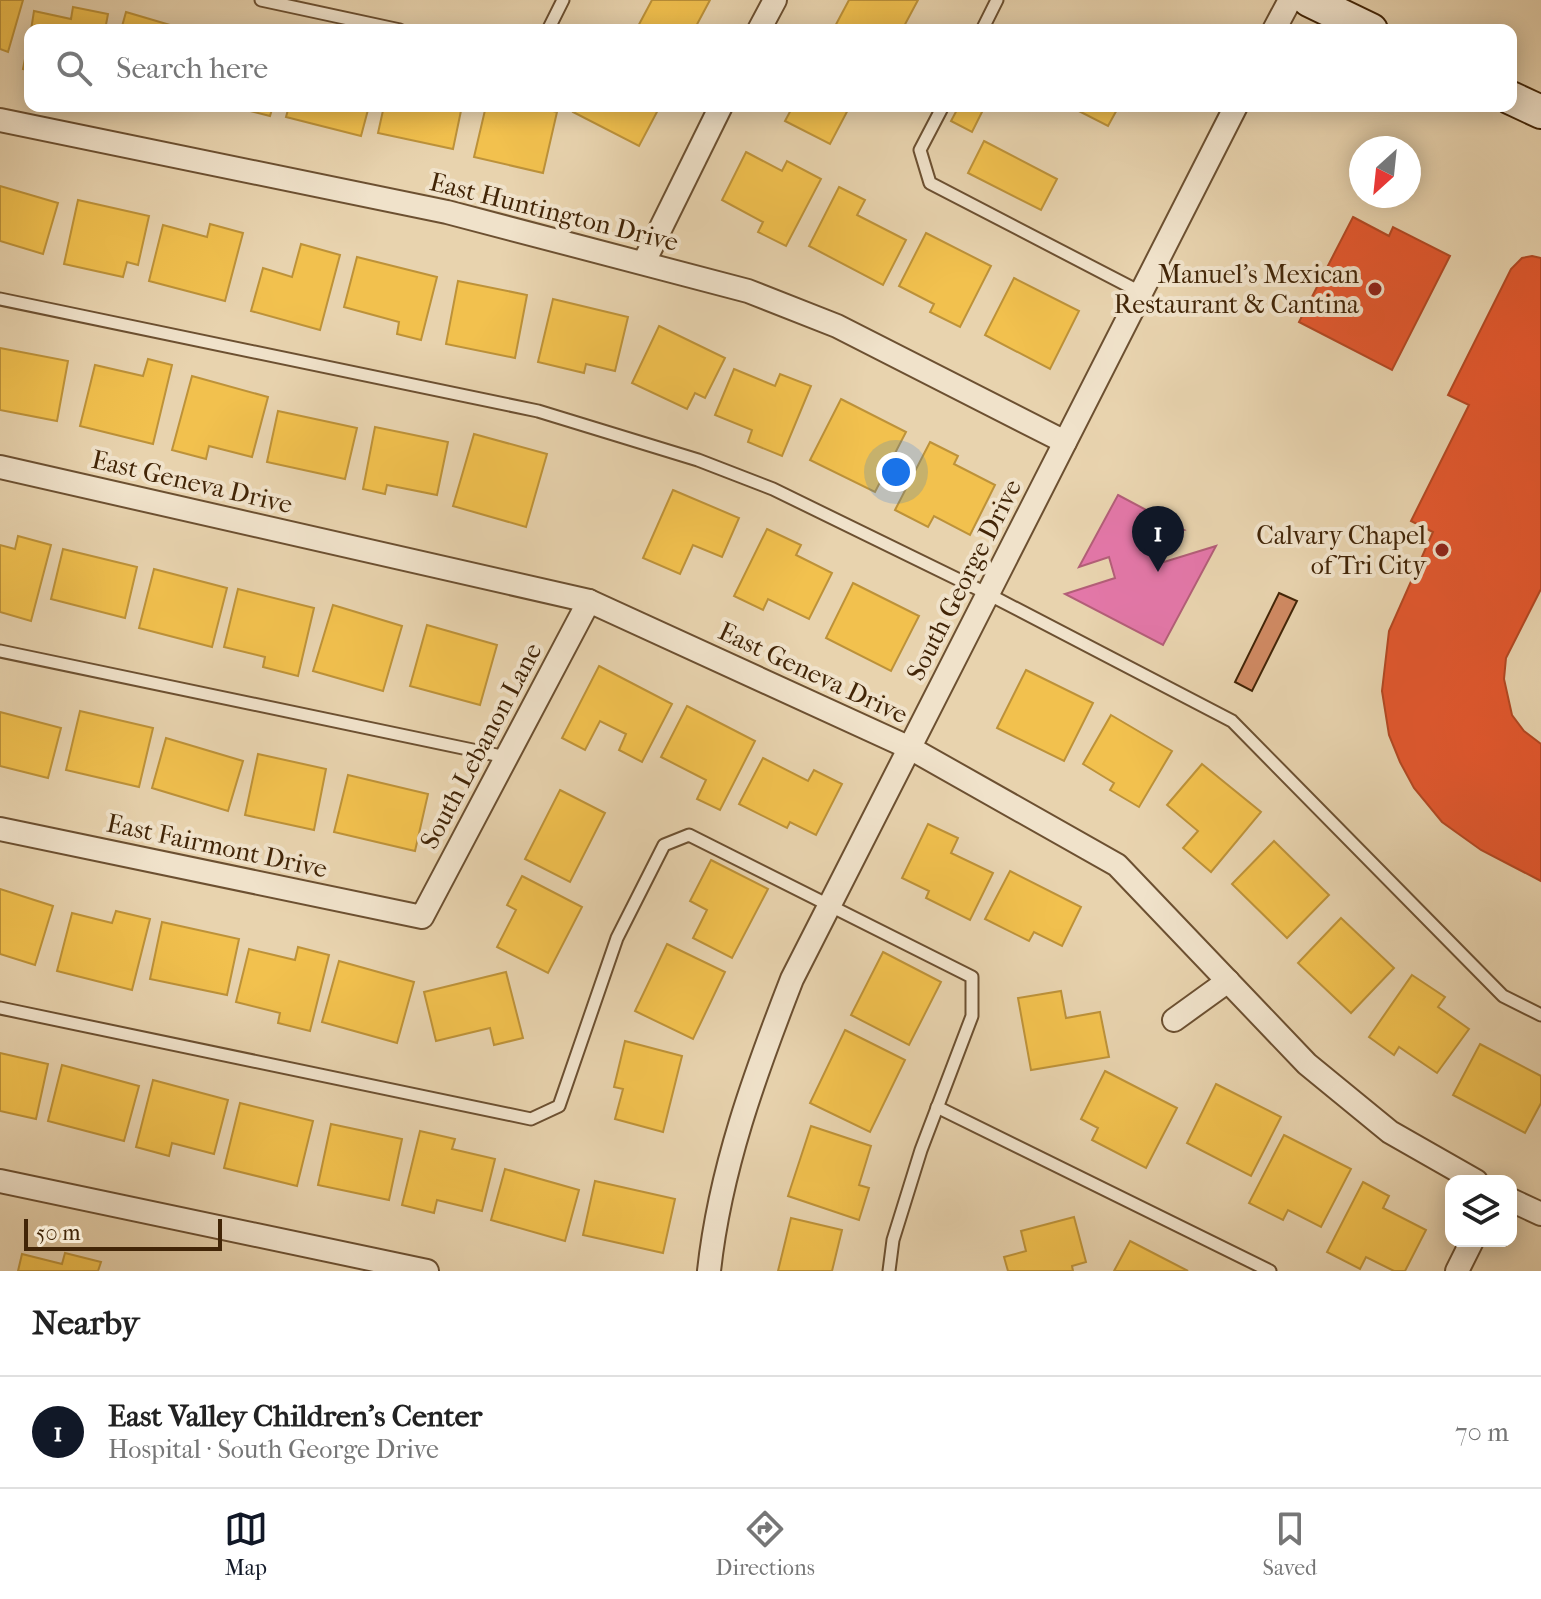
<!DOCTYPE html>
<meta charset="utf-8">
<style>
:root{--surface:#fff;--page:#f6f6f6;--text:#222;--muted:#767676;--line:#e0e0e0;--accent:#111827}
body{margin:0;font-family:"IM FELL French Canon",serif;background:var(--page);color:var(--text)}
.controls{position:absolute;right:24px;bottom:24px;display:grid;overflow:hidden;border-radius:16px;box-shadow:0 4px 20px #0003}
.controls button{width:72px;height:72px;display:grid;place-items:center;padding:0;border:0;border-bottom:2px solid var(--line);background:var(--surface);color:var(--text);font:40px sans-serif}
.compass{position:absolute;left:1349px;top:136px;width:72px;height:72px;border-radius:50%;background:var(--surface);box-shadow:0 4px 20px #0003;rotate:207deg}
.scale{position:absolute;left:24px;bottom:20px;width:198px;box-sizing:border-box;padding-left:8px;border:4px solid #422507;border-top:0;font-size:22px;line-height:28px;white-space:nowrap;color:#422507;-webkit-text-stroke:6px #f0e2ca;paint-order:stroke}
.you{position:absolute;left:896px;top:472px;width:28px;height:28px;margin:-20px;border:6px solid #fff;border-radius:50%;background:#1a73e8;box-shadow:0 0 0 12px #1a73e833}
.badge{display:grid;place-items:center;width:52px;height:52px;border-radius:50%;background:var(--accent);color:#fff;font-size:26px;font-weight:700}
.pin{position:absolute;translate:-50% -66px;filter:drop-shadow(0 2px 4px #0008)}
.pin::after{content:'';position:absolute;top:42px;width:28px;height:24px;background:inherit;clip-path:polygon(0 0,100% 0,50% 100%)}
.list{margin:0;padding:0;list-style:none}
h2{display:flex;justify-content:space-between;align-items:center;height:104px;margin:0;padding:0 32px;font-size:34px}
h2 small{font-size:26px;font-weight:400;color:var(--muted)}
.list li{display:grid;grid-template-columns:52px 1fr auto;gap:24px;align-items:center;box-sizing:border-box;height:112px;padding:0 32px;border-top:2px solid var(--line)}
.list b{display:block;font-size:30px;white-space:nowrap}
.list p{margin:0;font-size:26px;white-space:nowrap;color:var(--muted)}
.list em{font-size:26px;font-style:normal;color:var(--muted)}
.icon{flex:none;width:44px;height:44px;fill:none;stroke:currentColor;stroke-width:2;stroke-linecap:round;stroke-linejoin:round}
.map{position:relative;flex:none;width:1541px;height:1271px;overflow:hidden}
.search{position:absolute;background:var(--surface);box-shadow:0 4px 20px #0003;left:24px;right:24px;top:24px;height:88px;display:flex;align-items:center;gap:20px;box-sizing:border-box;padding:0 28px;border-radius:16px;color:var(--muted);font-size:30px}
.sheet{height:216px;background:var(--surface)}
nav{display:flex;justify-content:space-around;align-items:center;box-sizing:border-box;height:112px;border-top:2px solid var(--line);background:var(--surface);font-size:22px;color:var(--muted)}
nav a{display:grid;justify-items:center;gap:4px}
nav .on{color:var(--accent)}
.map>svg:first-child{display:block}
.homes{fill:#f2c14e;stroke:#bd9239;stroke-width:2}
.shops{fill:#e4572e;stroke:#b34822;stroke-width:2}
.health{fill:#e377a8;stroke:#b35e78;stroke-width:2}
.building{fill:#d08a63;stroke:#422507;stroke-width:2}
.lines{fill:none;stroke-linecap:round;stroke-linejoin:round}
.lane-casing{stroke:#6c5031;stroke-width:15}
.street-casing{stroke:#6c5031;stroke-width:26}
.secondary-casing{stroke:#422507;stroke-width:36}
.lane{stroke:#f0e2ca;stroke-width:11}
.street{stroke:#f0e2ca;stroke-width:22}
.secondary{stroke:#f0e2ca;stroke-width:32}
.poi-dot{fill:#8f2418;stroke:#f0e2ca;stroke-width:3}
.labels{text-anchor:middle;dominant-baseline:central;stroke-width:8;stroke-linejoin:round;paint-order:stroke}
.street-label{font-size:26px;fill:#422507;stroke:#f0e2ca}
.poi-label{font-size:26px;fill:#422507;stroke:#f0e2ca;text-anchor:end}
</style>
<div class="map">
<svg width="1541" height="1271" viewBox="0 0 1541 1271">
<rect width="100%" height="100%" fill="#e8d3ae"/>
<filter id="stains"><feTurbulence type="fractalNoise" baseFrequency=".0025" numOctaves="4"/><feColorMatrix values="0 0 0 0 .2 0 0 0 0 .09 0 0 0 0 .02 0 0 0 .5 -.17"/></filter>
<radialGradient id="worn" r=".72"><stop offset=".6" stop-color="#630" stop-opacity="0"/><stop offset="1" stop-color="#630" stop-opacity=".3"/></radialGradient>
<g class="homes">
<polygon points="0,0 23,0 8,52 0,49"/>
<polygon points="652,0 710,0 694,30 636,30"/>
<polygon points="849,0 918,0 902,30 833,30"/>
<polygon points="73,7 108,14 105,30 31,30 34,11 71,19"/>
<polygon points="126,12 187,30 121,30"/>
<polygon points="30,34 30,71 23,69"/>
<polygon points="230,106 273,106 270,116"/>
<polygon points="289,106 369,106 361,136 286,117"/>
<polygon points="384,106 462,106 453,149 378,133"/>
<polygon points="486,106 532,106 557,112 543,173 474,157"/>
<polygon points="576,106 650,106 658,110 639,146 573,112"/>
<polygon points="793,106 850,106 830,144 785,121"/>
<polygon points="959,106 985,106 972,132 951,121"/>
<polygon points="1069,106 1119,106 1108,126"/>
<polygon points="984,141 1057,179 1041,210 968,173"/>
<polygon points="746,152 782,171 787,161 821,179 786,246 758,232 763,222 722,200"/>
<polygon points="0,186 58,203 43,254 0,241"/>
<polygon points="839,187 865,200 857,215 906,240 883,285 809,246"/>
<polygon points="78,200 149,216 138,265 127,262 123,277 64,264"/>
<polygon points="210,224 243,233 225,301 149,281 163,225 207,237"/>
<polygon points="926,233 991,266 960,327 930,312 934,304 899,286"/>
<polygon points="301,244 340,255 320,330 251,311 263,268 292,277"/>
<polygon points="357,257 437,277 421,340 397,334 399,322 344,307"/>
<polygon points="1014,278 1079,311 1050,369 985,335"/>
<polygon points="458,281 527,295 515,358 446,344"/>
<polygon points="553,299 628,317 615,371 586,364 584,373 538,362"/>
<polygon points="659,326 725,358 705,398 695,393 687,409 632,383"/>
<polygon points="0,348 68,361 57,421 0,410"/>
<polygon points="148,359 172,365 153,444 80,426 95,365 143,376"/>
<polygon points="734,369 775,386 780,374 811,386 782,456 748,442 752,430 715,415"/>
<polygon points="192,376 268,397 252,457 209,446 206,459 172,450"/>
<polygon points="841,399 906,432 875,492 810,460"/>
<polygon points="278,411 357,428 345,479 267,462"/>
<polygon points="375,427 448,442 437,495 387,485 385,494 363,489"/>
<polygon points="474,434 547,454 526,527 453,506"/>
<polygon points="930,442 958,456 954,464 995,485 970,535 934,516 928,527 895,510"/>
<polygon points="673,490 739,518 722,557 693,545 680,574 643,558"/>
<polygon points="767,529 801,545 796,555 832,573 809,619 768,599 763,610 734,596"/>
<polygon points="18,536 51,545 31,621 0,612 0,545 15,549"/>
<polygon points="63,549 137,567 125,618 51,599"/>
<polygon points="154,569 227,588 212,647 139,628"/>
<polygon points="853,583 919,616 891,671 826,638"/>
<polygon points="238,589 314,608 298,676 263,667 265,657 224,647"/>
<polygon points="333,605 402,626 383,691 313,671"/>
<polygon points="427,625 497,645 480,705 410,686"/>
<polygon points="599,666 672,704 642,762 619,750 626,734 600,721 585,750 562,738"/>
<polygon points="1026,670 1093,703 1064,761 997,728"/>
<polygon points="687,706 755,741 720,810 697,799 706,780 661,757"/>
<polygon points="80,711 153,728 139,787 66,770"/>
<polygon points="0,712 61,728 48,778 0,766"/>
<polygon points="1111,715 1172,751 1139,807 1110,790 1114,783 1083,764"/>
<polygon points="166,738 243,761 228,811 152,788"/>
<polygon points="258,754 326,769 314,830 245,815"/>
<polygon points="763,758 808,781 814,770 842,784 816,835 790,822 787,828 739,804"/>
<polygon points="1202,764 1261,812 1211,872 1183,848 1198,831 1167,805"/>
<polygon points="348,775 428,794 415,851 334,832"/>
<polygon points="560,790 605,813 570,882 525,859"/>
<polygon points="928,824 958,838 951,853 993,873 970,920 926,898 929,891 902,878"/>
<polygon points="1274,841 1329,895 1287,938 1232,884"/>
<polygon points="711,860 768,889 732,958 693,938 707,910 690,901"/>
<polygon points="1010,871 1081,907 1062,946 1034,932 1029,941 985,919"/>
<polygon points="522,876 582,907 548,973 497,947 516,910 507,905"/>
<polygon points="0,889 53,906 35,965 0,954"/>
<polygon points="116,911 150,919 132,990 57,971 72,913 112,923"/>
<polygon points="1341,918 1394,968 1351,1013 1298,963"/>
<polygon points="162,922 239,939 227,995 150,979"/>
<polygon points="667,944 725,972 693,1039 635,1011"/>
<polygon points="298,947 329,955 310,1031 278,1023 280,1013 236,1002 249,949 295,960"/>
<polygon points="883,952 941,982 909,1045 851,1015"/>
<polygon points="339,961 414,982 397,1043 322,1022"/>
<polygon points="506,972 523,1038 494,1045 490,1028 436,1041 424,992"/>
<polygon points="1412,975 1445,997 1438,1007 1469,1029 1437,1073 1399,1047 1394,1055 1369,1037"/>
<polygon points="1061,991 1066,1018 1100,1012 1109,1057 1031,1070 1018,998"/>
<polygon points="845,1030 905,1060 870,1132 810,1103"/>
<polygon points="625,1041 682,1056 663,1132 615,1119 623,1089 614,1087"/>
<polygon points="1480,1044 1541,1076 1541,1103 1525,1133 1453,1095"/>
<polygon points="0,1053 48,1064 36,1119 0,1111"/>
<polygon points="62,1065 139,1086 124,1141 48,1121"/>
<polygon points="1105,1071 1177,1108 1146,1168 1092,1140 1098,1128 1081,1119"/>
<polygon points="153,1080 228,1100 214,1154 172,1143 169,1156 136,1147"/>
<polygon points="1216,1084 1281,1117 1251,1176 1187,1143"/>
<polygon points="240,1103 313,1121 297,1186 224,1168"/>
<polygon points="331,1124 402,1139 389,1200 318,1185"/>
<polygon points="811,1126 871,1146 859,1185 869,1188 859,1220 788,1196"/>
<polygon points="420,1131 455,1139 452,1149 495,1159 482,1211 437,1200 434,1213 402,1205"/>
<polygon points="1284,1135 1351,1169 1321,1227 1288,1210 1283,1220 1249,1203"/>
<polygon points="505,1169 579,1190 565,1241 491,1220"/>
<polygon points="595,1181 675,1199 663,1253 583,1235"/>
<polygon points="1363,1182 1389,1196 1383,1208 1426,1230 1405,1271 1394,1271 1366,1257 1360,1269 1327,1252"/>
<polygon points="1074,1217 1086,1262 1072,1266 1073,1271 1008,1271 1004,1257 1026,1251 1021,1231"/>
<polygon points="791,1218 842,1230 832,1271 778,1271"/>
<polygon points="1130,1241 1188,1271 1114,1271"/>
<polygon points="65,1253 101,1262 98,1271 18,1271 22,1254 62,1264"/>
</g>
<g class="shops">
<polygon points="1353,217 1389,236 1393,227 1450,256 1392,370 1299,322"/>
<polygon points="1532,256 1541,258 1541,589 1506,658 1504,679 1512,715 1524,731 1541,744 1541,881 1481,850 1442,822 1414,788 1400,762 1389,735 1382,691 1389,631 1433,532 1411,521 1469,405 1448,395 1511,269 1522,258"/>
</g>
<polygon class="health" points="1118,495 1184,530 1157,538 1164,562 1216,546 1163,645 1065,594 1115,578 1109,557 1079,567"/>
<polygon class="building" points="1279,593 1297,601 1252,691 1235,682"/>
<g class="lines">
<defs>
<g id="lane">
<polyline points="261,0 400,30"/>
<polyline points="548,30 563,0"/>
<polyline points="982,30 997,0"/>
<polyline points="943,106 920,150 930,183 1142,293"/>
<polyline points="0,299 538,411 698,460 773,489 988,594 1232,721 1503,996 1541,1015"/>
<polyline points="0,651 506,757"/>
<polyline points="0,1008 531,1119 559,1106 617,938 664,845 689,835 972,977 972,1016 921,1150 893,1240 889,1271"/>
<polyline points="937,1107 1270,1271"/>
</g>
<g id="street">
<polyline points="759,30 775,0"/>
<polyline points="1274,30 1290,0"/>
<polyline points="0,120 447,212 748,291 837,326 1065,442"/>
<polyline points="644,262 721,106"/>
<polyline points="0,467 589,601 910,748 1117,865 1307,1064 1390,1132 1476,1181"/>
<polyline points="0,829 422,917 589,601"/>
<polyline points="1174,1020 1228,981"/>
<polyline points="0,1181 427,1271"/>
<polyline points="1511,1200 1541,1214"/>
<path d="M709,1271C720,1169 755,1074 792,979L1236,106"/>
<polyline points="1457,1271 1472,1241"/>
</g>
<g id="secondary">
<polyline points="1309,0 1371,30"/>
<polyline points="1511,98 1541,112"/>
</g>
</defs>
<use href="#lane" class="lane-casing"/>
<use href="#street" class="street-casing"/>
<use href="#secondary" class="secondary-casing"/>
<use href="#lane" class="lane"/>
<use href="#street" class="street"/>
<use href="#secondary" class="secondary"/>
</g>
<g class="poi-dot">
<circle cx="1375" cy="289" r="8"/>
<circle cx="1442" cy="550" r="8"/>
</g>
<g class="labels">
<g class="street-label">
<text transform="translate(554 212) rotate(14)">East Huntington Drive</text>
<text transform="translate(192 482) rotate(13)">East Geneva Drive</text>
<text transform="translate(964 580) rotate(-63)">South George Drive</text>
<text transform="translate(813 673) rotate(25)">East Geneva Drive</text>
<text transform="translate(481 746) rotate(-62)">South Lebanon Lane</text>
<text transform="translate(217 846) rotate(12)">East Fairmont Drive</text>
</g>
<g class="poi-label">
<text x="1359" y="274">Manuel's Mexican<tspan x="1359" dy="30">Restaurant &amp; Cantina</tspan></text>
<text x="1426" y="535">Calvary Chapel<tspan x="1426" dy="30">of Tri City</tspan></text>
</g>
</g>
<rect width="100%" height="100%" filter="url(#stains)"/>
<rect width="100%" height="100%" fill="url(#worn)"/>
</svg>
<div class="controls">
<button><svg class="icon" aria-label="layers" viewBox="0 0 24 24"><path d="M12 4l9 5-9 5-9-5zM3 14l9 5 9-5"/></svg></button>
</div>
<svg class="compass" viewBox="-18 -18 36 36"><path d="M0-13l5 13h-10z" fill="#e53935"/><path d="M0 13l5-13h-10z" fill="#767676"/></svg>
<div class="scale">50 m</div>
<div class="you"></div>
<div class="pin badge" style="left:1158px;top:572px">1</div>
<div class="search"><svg class="icon" aria-label="search" viewBox="0 0 24 24"><circle cx="10" cy="10" r="6"/><path d="M15 15l6 6"/></svg>Search here</div>
</div>
<section class="sheet">
<h2>Nearby<small></small></h2>
<ul class="list">
<li><span class="badge">1</span><div><b>East Valley Children's Center</b><p>Hospital · South George Drive</p></div><em>70 m</em></li>
</ul>
</section>
<nav>
<a class="on"><svg class="icon" aria-label="map" viewBox="0 0 24 24"><path d="M3 6l6-2 6 2 6-2v14l-6 2-6-2-6 2zM9 4v14M15 6v14"/></svg>Map</a>
<a><svg class="icon" aria-label="directions" viewBox="0 0 24 24"><path d="M12 3l9 9-9 9-9-9zM9 14v-3h6M13 9l2 2-2 2"/></svg>Directions</a>
<a><svg class="icon" aria-label="saved" viewBox="0 0 24 24"><path d="M7 4h10v16l-5-4-5 4z"/></svg>Saved</a>
</nav>
